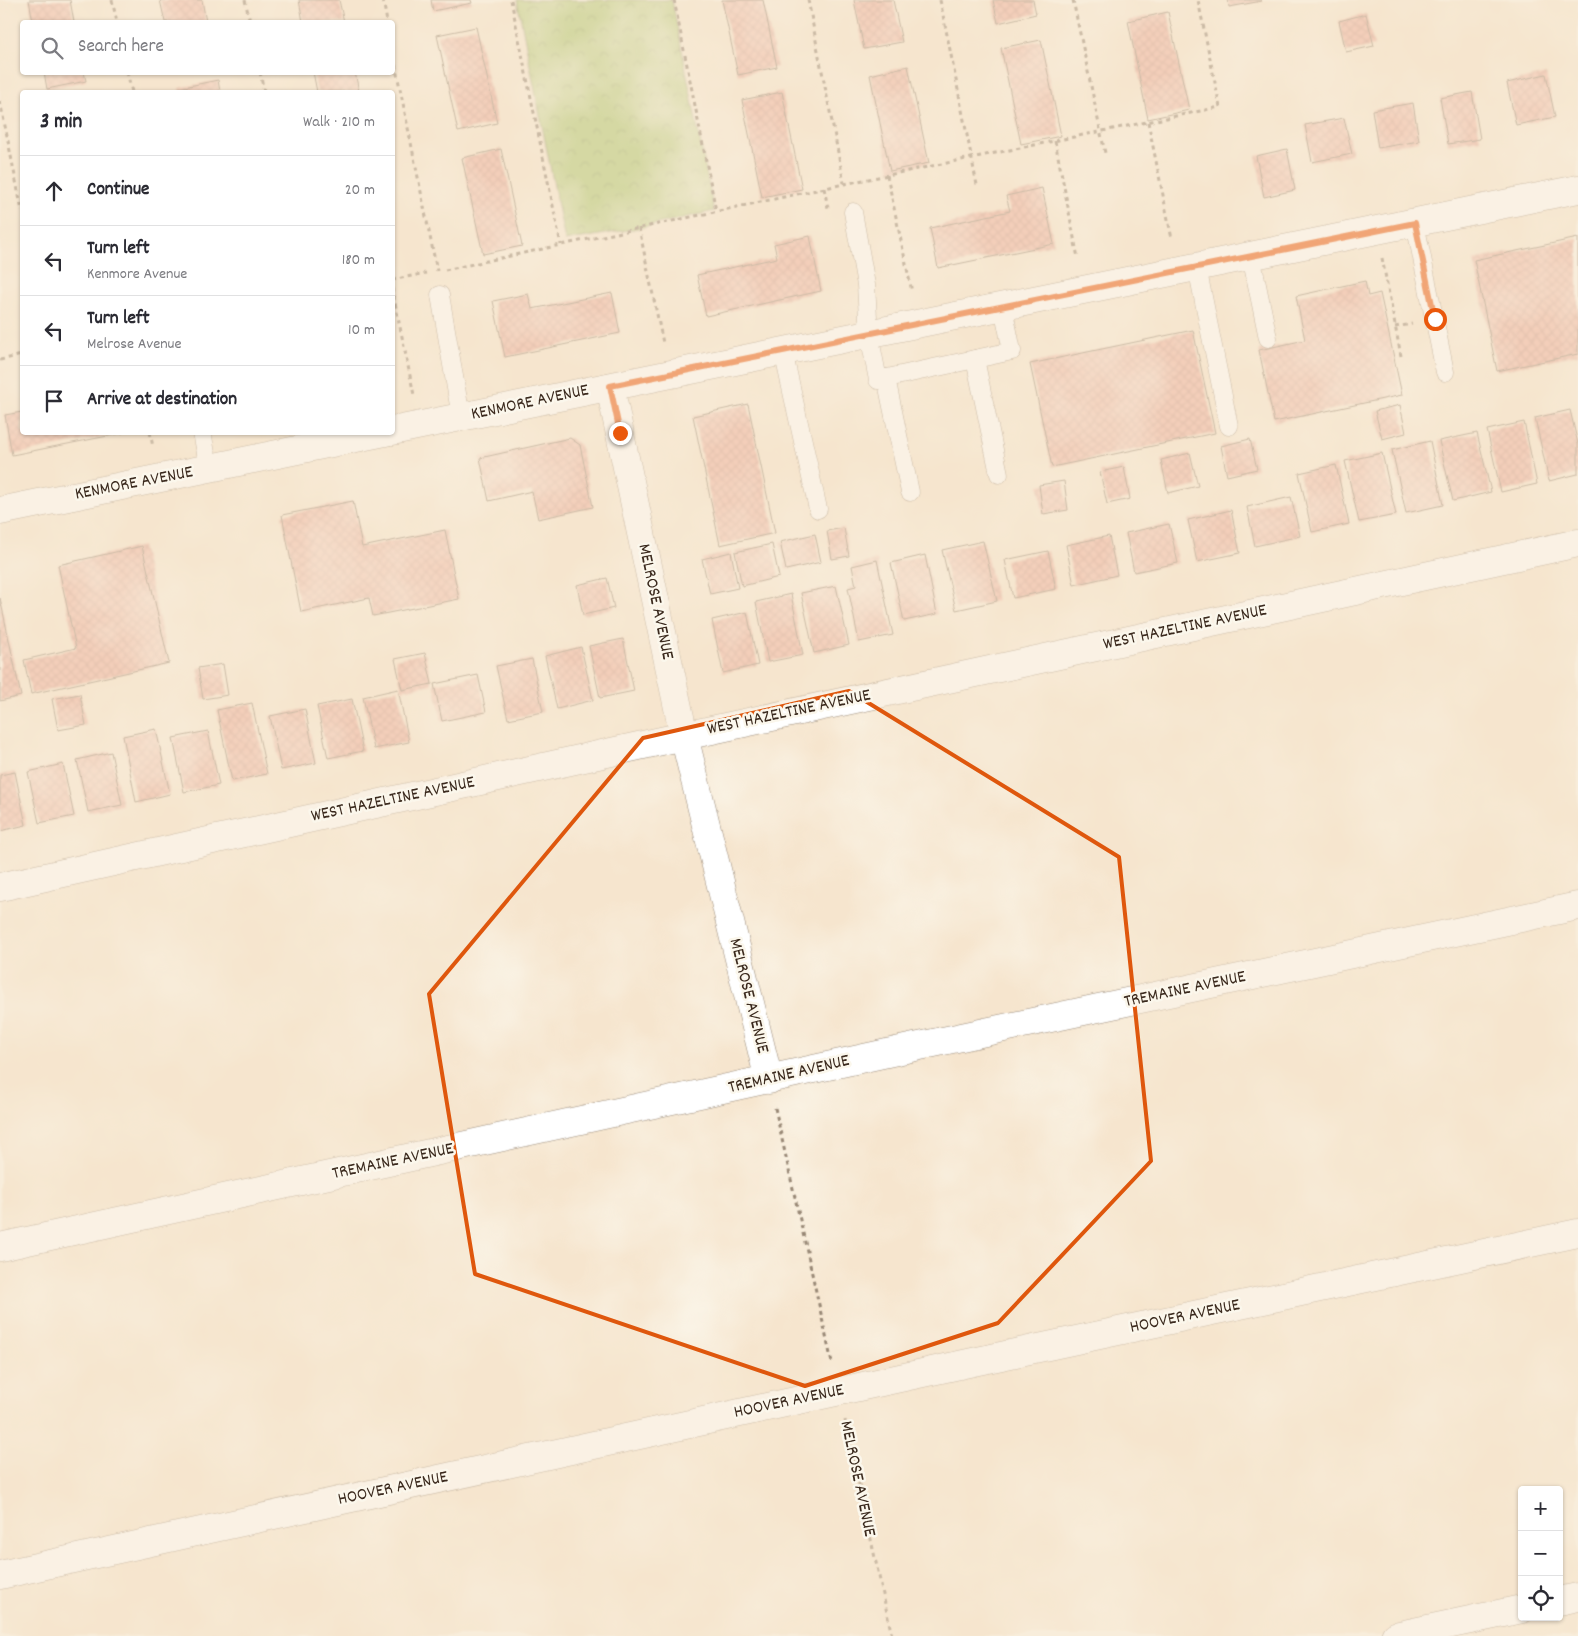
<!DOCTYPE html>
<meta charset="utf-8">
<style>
:root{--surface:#fff;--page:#f7f7f7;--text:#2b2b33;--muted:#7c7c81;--line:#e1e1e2}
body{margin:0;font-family:Dekko,sans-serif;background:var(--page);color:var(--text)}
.controls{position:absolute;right:15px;bottom:15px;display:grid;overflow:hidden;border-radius:5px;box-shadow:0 1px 4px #0004}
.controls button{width:45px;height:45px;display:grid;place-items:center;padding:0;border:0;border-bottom:1px solid var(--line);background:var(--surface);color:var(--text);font:25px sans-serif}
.stop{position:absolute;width:15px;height:15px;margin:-11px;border:4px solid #ea580c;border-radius:50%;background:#fff}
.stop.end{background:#ea580c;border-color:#fff;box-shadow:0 1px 5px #0008}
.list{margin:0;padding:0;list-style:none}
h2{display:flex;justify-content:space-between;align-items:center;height:65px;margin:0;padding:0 20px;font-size:21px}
h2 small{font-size:16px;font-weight:400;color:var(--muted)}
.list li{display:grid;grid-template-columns:32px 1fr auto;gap:15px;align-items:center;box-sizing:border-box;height:70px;padding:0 20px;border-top:1px solid var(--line)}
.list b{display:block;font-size:19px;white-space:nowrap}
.list p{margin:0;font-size:16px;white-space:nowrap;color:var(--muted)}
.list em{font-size:16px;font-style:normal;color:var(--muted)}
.icon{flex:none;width:28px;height:28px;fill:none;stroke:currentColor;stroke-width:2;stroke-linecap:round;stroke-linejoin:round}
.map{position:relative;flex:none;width:1578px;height:1636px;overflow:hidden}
.search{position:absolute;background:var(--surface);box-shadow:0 1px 4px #0004;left:20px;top:20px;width:375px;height:55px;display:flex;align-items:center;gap:12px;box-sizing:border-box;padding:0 18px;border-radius:5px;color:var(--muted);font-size:19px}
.panel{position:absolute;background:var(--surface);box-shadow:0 1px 4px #0004;left:20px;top:90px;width:375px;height:345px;border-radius:5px}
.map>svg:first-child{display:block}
.park{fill:url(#park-crowns);stroke:#747946}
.building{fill:url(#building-cross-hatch)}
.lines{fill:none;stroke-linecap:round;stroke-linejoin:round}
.service-casing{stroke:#988876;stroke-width:19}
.minor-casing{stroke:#988876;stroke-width:29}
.tertiary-casing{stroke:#988876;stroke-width:29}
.path{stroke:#988876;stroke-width:3;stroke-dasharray:4 4;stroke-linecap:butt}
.service{stroke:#fff;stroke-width:18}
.minor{stroke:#fff;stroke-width:28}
.tertiary{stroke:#fff;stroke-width:28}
.route{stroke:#ea580c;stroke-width:6}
.marked{fill:none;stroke:#df570d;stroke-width:4;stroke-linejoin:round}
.labels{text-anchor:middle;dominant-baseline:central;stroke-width:5;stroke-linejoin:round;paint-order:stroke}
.street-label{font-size:18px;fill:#3b2a1e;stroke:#fbf7ec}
</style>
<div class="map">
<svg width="1578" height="1636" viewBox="0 0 1578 1636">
<defs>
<pattern id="park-crowns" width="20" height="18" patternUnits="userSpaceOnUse" patternTransform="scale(1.25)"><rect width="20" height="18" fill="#adc86f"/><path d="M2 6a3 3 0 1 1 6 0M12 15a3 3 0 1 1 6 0" fill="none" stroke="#8ea35b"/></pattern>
<pattern id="building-cross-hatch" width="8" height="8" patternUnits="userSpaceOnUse" patternTransform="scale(1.25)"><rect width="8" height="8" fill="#f0b2a1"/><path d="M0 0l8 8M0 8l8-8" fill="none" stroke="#cf998a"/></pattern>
</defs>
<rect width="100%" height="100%" fill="#fbf7ec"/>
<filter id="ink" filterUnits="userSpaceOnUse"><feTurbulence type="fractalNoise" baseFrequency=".02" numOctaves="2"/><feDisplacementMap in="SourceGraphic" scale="10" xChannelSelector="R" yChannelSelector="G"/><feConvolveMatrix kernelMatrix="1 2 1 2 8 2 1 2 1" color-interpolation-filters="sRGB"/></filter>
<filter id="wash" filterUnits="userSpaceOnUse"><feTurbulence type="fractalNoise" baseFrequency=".0096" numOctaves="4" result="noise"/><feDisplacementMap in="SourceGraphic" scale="20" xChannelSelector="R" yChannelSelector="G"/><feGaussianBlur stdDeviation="1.12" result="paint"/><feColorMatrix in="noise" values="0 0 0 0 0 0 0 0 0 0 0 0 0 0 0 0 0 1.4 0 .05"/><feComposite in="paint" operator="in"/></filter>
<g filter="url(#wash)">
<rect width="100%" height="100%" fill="#f6e5ce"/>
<polygon class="park" points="517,0 672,0 714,211 639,228 565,241"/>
<g id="blocks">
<g class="building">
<polygon points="29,0 70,0 74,22 33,22"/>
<polygon points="160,0 202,0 206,22 165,22"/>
<polygon points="299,0 339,0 344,22 303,22"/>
<polygon points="431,0 471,0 472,3 433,11"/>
<polygon points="722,0 763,0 777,67 738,75"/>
<polygon points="854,0 893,0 902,42 864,49"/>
<polygon points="993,0 1033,0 1036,14 998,23"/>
<polygon points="1228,0 1261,0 1262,1 1229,7"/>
<polygon points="1168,12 1189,110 1148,119 1128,21"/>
<polygon points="1366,14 1374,46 1346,52 1339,21"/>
<polygon points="476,27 497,123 458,132 437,35"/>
<polygon points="1041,40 1061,136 1021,144 1001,48"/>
<polygon points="908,66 929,163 890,171 870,75"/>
<polygon points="44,72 84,72 86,81 47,89"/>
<polygon points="313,72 355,72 359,92 317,92"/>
<polygon points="1546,74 1555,117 1516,125 1507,83"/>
<polygon points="218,80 220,92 180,92 179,88"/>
<polygon points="782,92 802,189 762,197 742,100"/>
<polygon points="1472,92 1480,139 1448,144 1440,98"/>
<polygon points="1413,103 1419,141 1378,148 1372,110"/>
<polygon points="1344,118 1352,154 1312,162 1305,125"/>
<polygon points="501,149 522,246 483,254 462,158"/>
<polygon points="1287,149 1295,190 1264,197 1256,156"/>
<polygon points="1042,188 1054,244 938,268 930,228 1010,211 1006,196"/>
<polygon points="810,236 821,291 706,316 697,275 777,258 774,244"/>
<polygon points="1578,238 1578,354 1497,371 1474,260"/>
<polygon points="1365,281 1368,296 1380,293 1402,395 1274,422 1259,350 1305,340 1296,296"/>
<polygon points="612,293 620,333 505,357 493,301 528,294 532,309"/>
<polygon points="1193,330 1215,433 1052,467 1030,364"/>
<polygon points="748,404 775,533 720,545 693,416"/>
<polygon points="1400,405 1406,433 1382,439 1375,411"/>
<polygon points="1570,410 1578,444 1578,474 1549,481 1535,418"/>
<polygon points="22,412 22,432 123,433 12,455 5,415"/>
<polygon points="1524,422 1537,484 1501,492 1487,430"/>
<polygon points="1477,433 1491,492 1453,501 1439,441"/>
<polygon points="570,438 580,445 593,507 538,519 532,491 489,501 480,458"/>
<polygon points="1250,439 1257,469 1227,476 1221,446"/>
<polygon points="1430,441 1443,505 1406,513 1392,450"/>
<polygon points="1190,453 1198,486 1168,493 1161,460"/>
<polygon points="1382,453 1396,515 1359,522 1345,461"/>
<polygon points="1336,465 1349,524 1312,532 1299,473"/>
<polygon points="1124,467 1130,499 1107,504 1100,472"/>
<polygon points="1064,481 1068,510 1043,514 1039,485"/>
<polygon points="1291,497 1300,536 1255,546 1247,507"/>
<polygon points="353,501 362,547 445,530 459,599 373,616 369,598 301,612 282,515"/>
<polygon points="1231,510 1240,553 1197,562 1188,520"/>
<polygon points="1169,524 1178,563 1134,572 1126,533"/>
<polygon points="844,528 849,556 832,559 827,531"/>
<polygon points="815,534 821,562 786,570 780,542"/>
<polygon points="1109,536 1117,575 1074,585 1066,545"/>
<polygon points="983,541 997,601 956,610 942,550"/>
<polygon points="772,544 779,577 742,586 735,552"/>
<polygon points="142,546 169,663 31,694 24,660 76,648 58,565"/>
<polygon points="1048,551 1056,589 1013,598 1005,560"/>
<polygon points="731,552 738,588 710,594 702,559"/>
<polygon points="925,555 937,614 904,621 891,563"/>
<polygon points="877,560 893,635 859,642 848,588 856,586 852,566"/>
<polygon points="607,578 614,608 583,615 577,585"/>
<polygon points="836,586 849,645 814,653 801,593"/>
<polygon points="791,594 803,655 768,662 756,602"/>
<polygon points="0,598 21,696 0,701"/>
<polygon points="747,612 758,665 723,673 712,620"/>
<polygon points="623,639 634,691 600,698 589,646"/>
<polygon points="581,647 593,700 557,709 545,656"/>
<polygon points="425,653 432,684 402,690 395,659"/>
<polygon points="532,659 543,712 508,719 496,666"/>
<polygon points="223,664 228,695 203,699 198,668"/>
<polygon points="478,675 486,712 442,721 434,684"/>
<polygon points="398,689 409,742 374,749 363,697"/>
<polygon points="80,694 86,725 58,730 52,699"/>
<polygon points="352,699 363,751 328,758 317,706"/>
<polygon points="252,703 267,774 232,781 217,710"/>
<polygon points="305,709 316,763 281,770 270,716"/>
<polygon points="156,729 170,794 136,802 123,736"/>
<polygon points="208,731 219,785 184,792 173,738"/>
<polygon points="111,752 122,805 88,812 77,760"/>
<polygon points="63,764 74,816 39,823 28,772"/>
<polygon points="15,772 26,825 0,831 0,775"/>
</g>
</g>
</g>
<g filter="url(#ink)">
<use href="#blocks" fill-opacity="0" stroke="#988876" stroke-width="1"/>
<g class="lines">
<defs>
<g id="service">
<polyline points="853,212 866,285 869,334 878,380 1012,351 1003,307"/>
<polyline points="1415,223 1445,372"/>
<polyline points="1251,256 1268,338"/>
<polyline points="1197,267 1229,426"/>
<polyline points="440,295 461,417"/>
<polyline points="783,351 818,509"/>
<polyline points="975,359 999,474"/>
<polyline points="886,378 910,492"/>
<polyline points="202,432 209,469"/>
</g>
<g id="minor">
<polyline points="610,387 684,736 769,1080"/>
<polyline points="0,887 684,736 1578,543"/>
<polyline points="0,1247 910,1048 1578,906"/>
<polyline points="0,1575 973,1362 1578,1233"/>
<polyline points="1559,1601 1578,1597"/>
<polyline points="1395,1636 1522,1609"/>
</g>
<g id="tertiary">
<polyline points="392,431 1578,189"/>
<polyline points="0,511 385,432"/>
</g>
</defs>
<use href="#service" class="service-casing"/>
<use href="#minor" class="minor-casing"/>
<use href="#tertiary" class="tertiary-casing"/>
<g class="path">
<polyline points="112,0 117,22"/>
<polyline points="245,0 250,22"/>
<polyline points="383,0 387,22"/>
<polyline points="511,0 561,245"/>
<polyline points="674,0 716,211"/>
<polyline points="808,0 844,183"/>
<polyline points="940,0 977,185"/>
<polyline points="1073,0 1105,153"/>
<polyline points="392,49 437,271"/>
<polyline points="127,72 132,92"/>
<polyline points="260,72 264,92"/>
<polyline points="0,101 22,211"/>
<polyline points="1148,122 1172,239"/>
<polyline points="1055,141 1078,258"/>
<polyline points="887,175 912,292"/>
<polyline points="824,188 828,208"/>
<polyline points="639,228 663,343"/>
<polyline points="1382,258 1401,356"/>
<polyline points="445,270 844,184 1220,107 1198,0"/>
<polyline points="392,280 426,273"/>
<polyline points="392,288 414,395"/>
<polyline points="1395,327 1412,324"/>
<polyline points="0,360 22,355"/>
<polyline points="150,432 153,447"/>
<polyline points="775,1108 832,1363"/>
<polyline points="845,1420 892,1636"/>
</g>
<use href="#service" class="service"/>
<use href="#minor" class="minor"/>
<use href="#tertiary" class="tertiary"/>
</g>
</g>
<g class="lines" filter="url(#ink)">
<polyline class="route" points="620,433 610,386 1415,223 1435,319"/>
</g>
<path d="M0 0H1578V1636H0ZM849,691L1119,857L1151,1161L998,1323L805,1386L475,1274L429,994L643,738Z" fill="#f6e5ce" fill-opacity=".55" fill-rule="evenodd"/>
<path class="marked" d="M849,691L1119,857L1151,1161L998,1323L805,1386L475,1274L429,994L643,738Z"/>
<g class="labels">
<g class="street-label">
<text transform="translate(530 403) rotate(-12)">KENMORE AVENUE</text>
<text transform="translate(134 484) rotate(-11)">KENMORE AVENUE</text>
<text transform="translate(655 602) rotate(78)">MELROSE AVENUE</text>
<text transform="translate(1185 628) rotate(-12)">WEST HAZELTINE AVENUE</text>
<text transform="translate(789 713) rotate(-12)">WEST HAZELTINE AVENUE</text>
<text transform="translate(393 800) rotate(-12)">WEST HAZELTINE AVENUE</text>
<text transform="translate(1185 990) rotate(-12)">TREMAINE AVENUE</text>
<text transform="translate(748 996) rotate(76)">MELROSE AVENUE</text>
<text transform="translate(789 1075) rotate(-13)">TREMAINE AVENUE</text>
<text transform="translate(393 1162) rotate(-12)">TREMAINE AVENUE</text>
<text transform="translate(1185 1317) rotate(-12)">HOOVER AVENUE</text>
<text transform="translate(789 1402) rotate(-12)">HOOVER AVENUE</text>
<text transform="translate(857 1479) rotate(78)">MELROSE AVENUE</text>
<text transform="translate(393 1489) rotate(-12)">HOOVER AVENUE</text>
</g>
</g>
</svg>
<div class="controls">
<button>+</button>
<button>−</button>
<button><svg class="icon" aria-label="locate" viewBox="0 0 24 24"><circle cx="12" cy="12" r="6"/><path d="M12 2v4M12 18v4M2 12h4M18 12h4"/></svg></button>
</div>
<div class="stop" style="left:1435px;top:319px"></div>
<div class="stop end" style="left:620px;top:433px"></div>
<div class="search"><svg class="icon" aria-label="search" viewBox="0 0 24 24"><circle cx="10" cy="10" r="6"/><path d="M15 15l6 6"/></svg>Search here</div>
<section class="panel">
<h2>3 min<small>Walk · 210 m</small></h2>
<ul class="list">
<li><svg class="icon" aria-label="ahead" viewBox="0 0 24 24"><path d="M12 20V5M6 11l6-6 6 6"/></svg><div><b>Continue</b></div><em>20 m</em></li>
<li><svg class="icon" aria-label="left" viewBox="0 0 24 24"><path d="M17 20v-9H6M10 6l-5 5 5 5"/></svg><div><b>Turn left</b><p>Kenmore Avenue</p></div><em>180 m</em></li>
<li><svg class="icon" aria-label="left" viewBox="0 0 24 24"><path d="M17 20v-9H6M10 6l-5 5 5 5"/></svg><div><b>Turn left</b><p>Melrose Avenue</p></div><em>10 m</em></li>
<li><svg class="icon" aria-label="arrive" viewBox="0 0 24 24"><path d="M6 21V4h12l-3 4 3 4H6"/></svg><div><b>Arrive at destination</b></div></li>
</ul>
</section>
</div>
